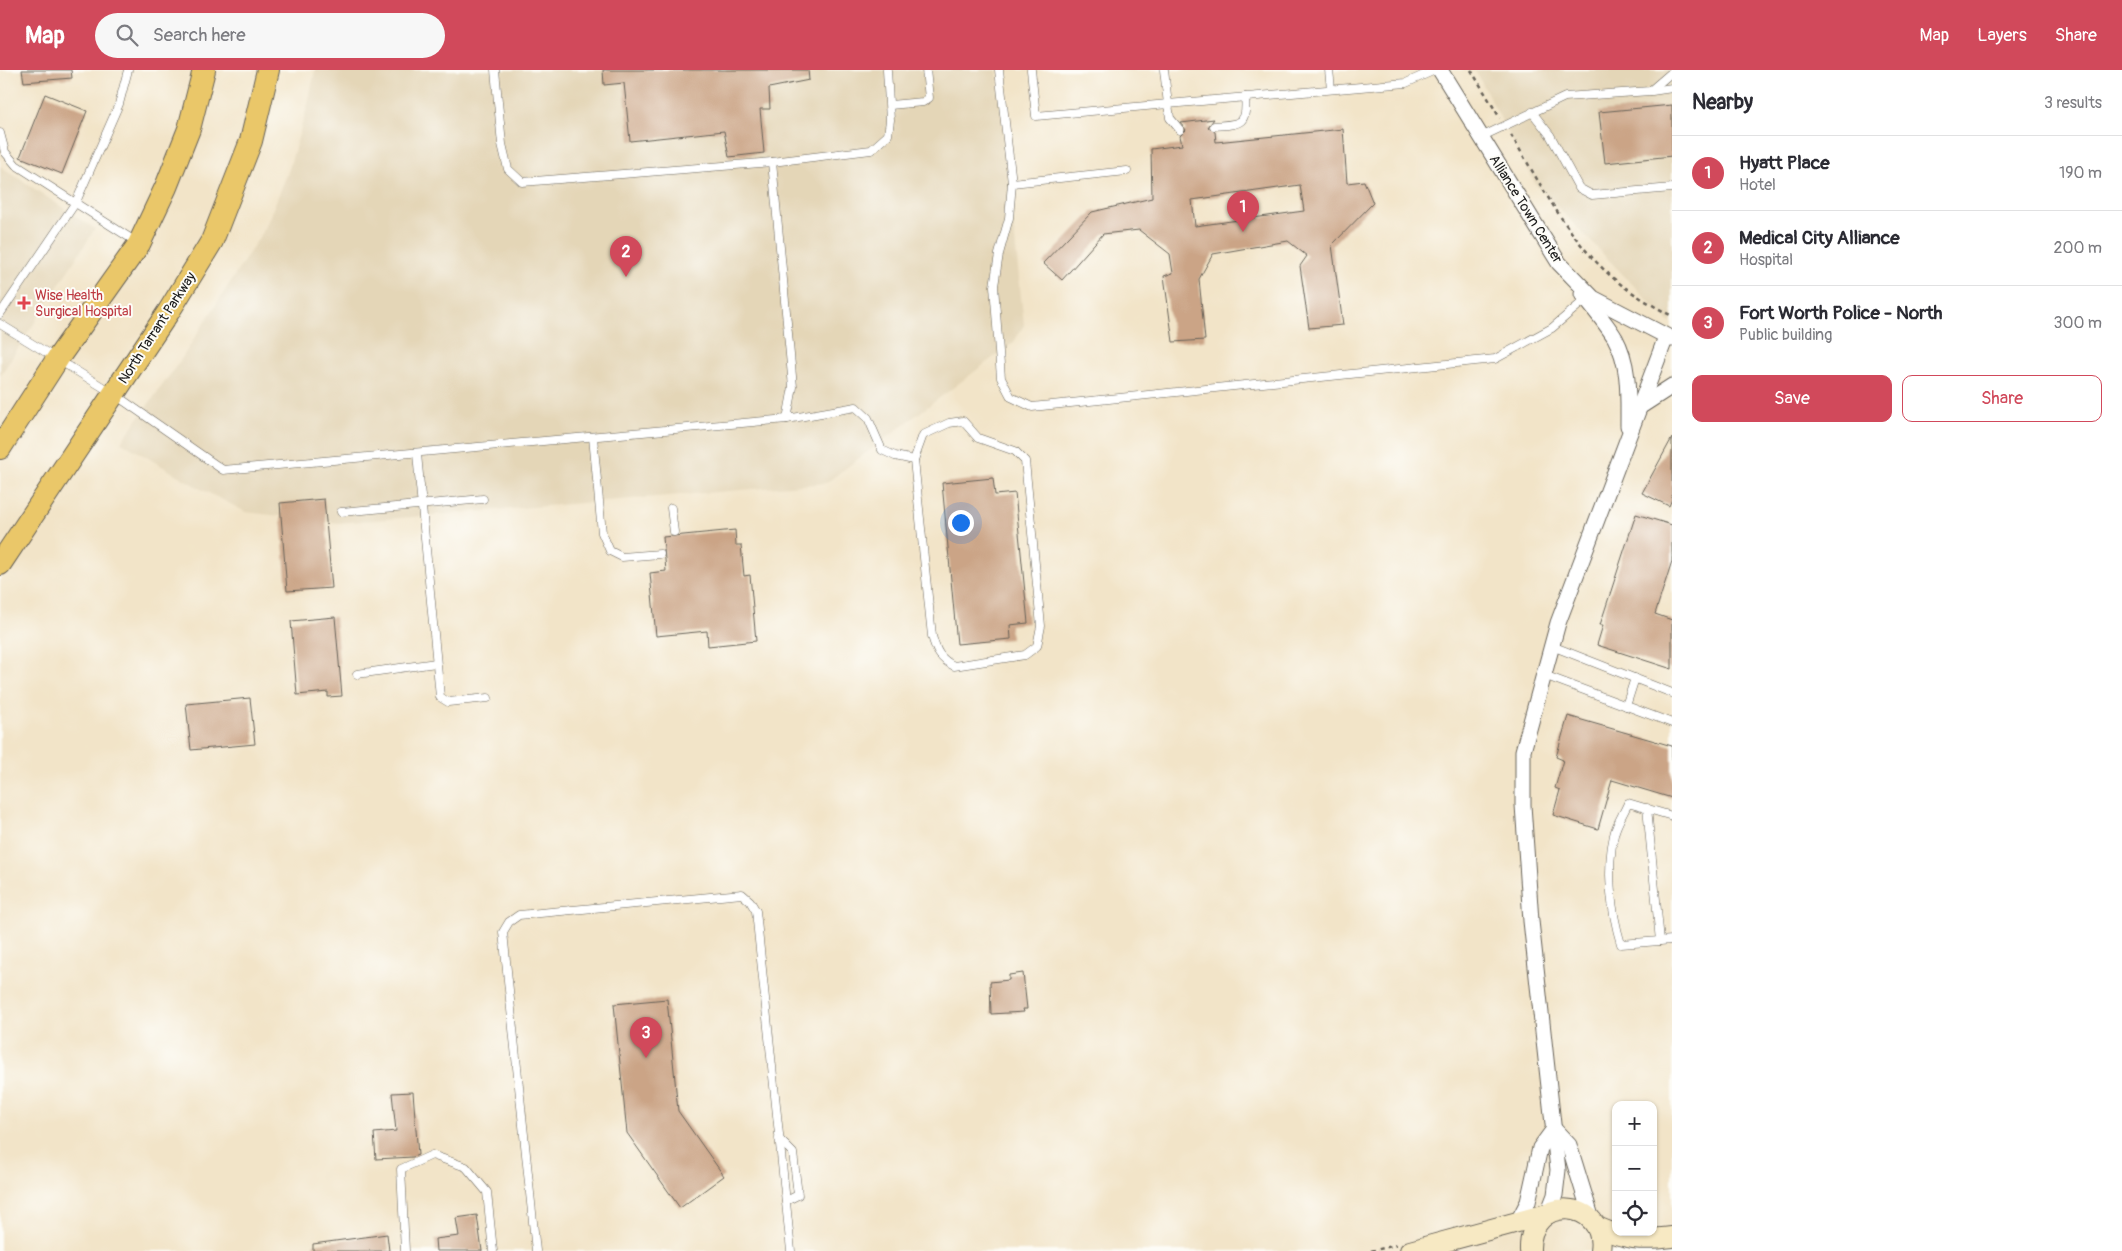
<!DOCTYPE html>
<meta charset="utf-8">
<style>
:root{--surface:#fff;--page:#f7f7f7;--text:#2b2b33;--muted:#7c7c81;--line:#e1e1e2;--accent:#d1495b}
body{margin:0;font-family:Pangolin,sans-serif;background:var(--page);color:var(--text)}
.controls{position:absolute;right:15px;bottom:15px;display:grid;overflow:hidden;border-radius:10px;box-shadow:0 1px 4px #0004}
.controls button{width:45px;height:45px;display:grid;place-items:center;padding:0;border:0;border-bottom:1px solid var(--line);background:var(--surface);color:var(--text);font:25px sans-serif}
.you{position:absolute;left:960px;top:452px;width:18px;height:18px;margin:-12px;border:4px solid #fff;border-radius:50%;background:#1a73e8;box-shadow:0 0 0 8px #1a73e833}
.badge{display:grid;place-items:center;width:32px;height:32px;border-radius:50%;background:var(--accent);color:#fff;font-size:16px;font-weight:700}
.pin{position:absolute;translate:-50% -41px;filter:drop-shadow(0 1px 2px #0008)}
.pin::after{content:'';position:absolute;top:26px;width:18px;height:15px;background:inherit;clip-path:polygon(0 0,100% 0,50% 100%)}
.list{margin:0;padding:0;list-style:none}
h2{display:flex;justify-content:space-between;align-items:center;height:65px;margin:0;padding:0 20px;font-size:21px}
h2 small{font-size:16px;font-weight:400;color:var(--muted)}
.list li{display:grid;grid-template-columns:32px 1fr auto;gap:15px;align-items:center;box-sizing:border-box;height:75px;padding:0 20px;border-top:1px solid var(--line)}
.list b{display:block;font-size:19px;white-space:nowrap}
.list p{margin:0;font-size:16px;white-space:nowrap;color:var(--muted)}
.list em{font-size:16px;font-style:normal;color:var(--muted)}
.actions{display:flex;gap:10px;padding:15px 20px}
.actions a{flex:1;padding:11px 0;border:1px solid var(--accent);border-radius:10px;text-align:center;font-size:18px;color:var(--accent)}
.actions .main{background:var(--accent);color:#fff}
.icon{flex:none;width:28px;height:28px;fill:none;stroke:currentColor;stroke-width:2;stroke-linecap:round;stroke-linejoin:round}
.map{position:relative;flex:none;width:1672px;height:1181px;overflow:hidden}
header{display:flex;align-items:center;gap:30px;box-sizing:border-box;height:70px;padding:0 25px;background:var(--accent);color:#fff}
header strong{font-size:24px}
nav{display:flex;gap:28px;margin-inline-start:auto;font-size:18px}
.search{width:350px;height:45px;background:var(--page);display:flex;align-items:center;gap:12px;box-sizing:border-box;padding:0 18px;border-radius:28px;color:var(--muted);font-size:19px}
main{display:flex}
aside{flex:1;background:var(--surface)}
.map>svg:first-child{display:block}
.built{fill:#e4d6b7}
.building{fill:#cba486;fill-rule:evenodd}
.lines{fill:none;stroke-linecap:round;stroke-linejoin:round}
.lane-casing{stroke:#676258;stroke-width:9}
.street-casing{stroke:#676258;stroke-width:17}
.secondary-casing{stroke:#676258;stroke-width:22}
.primary-casing{stroke:#676258;stroke-width:24}
.path{stroke:#676258;stroke-width:2.5;stroke-dasharray:4 4;stroke-linecap:butt}
.lane{stroke:#fff;stroke-width:8}
.street{stroke:#fff;stroke-width:15}
.secondary{stroke:#f7e9c3;stroke-width:20}
.primary{stroke:#eac769;stroke-width:22}
.health-dot{fill:#e0444e;stroke:#fdfcf7;stroke-width:2}
.labels{text-anchor:middle;dominant-baseline:central;stroke-width:4;stroke-linejoin:round;paint-order:stroke}
.street-label{font-size:14px;fill:#1c1c1c;stroke:#fdfcf7}
.health-label{font-size:14px;fill:#be3a42;stroke:#fdfcf7;text-anchor:start}
</style>
<header>
<strong>Map</strong>
<div class="search"><svg class="icon" aria-label="search" viewBox="0 0 24 24"><circle cx="10" cy="10" r="6"/><path d="M15 15l6 6"/></svg>Search here</div>
<nav><a>Map</a><a>Layers</a><a>Share</a></nav>
</header>
<main>
<div class="map">
<svg width="1672" height="1181" viewBox="0 0 1672 1181">
<rect width="100%" height="100%" fill="#fdfcf7"/>
<filter id="ink" filterUnits="userSpaceOnUse"><feTurbulence type="fractalNoise" baseFrequency=".02" numOctaves="2"/><feDisplacementMap in="SourceGraphic" scale="10" xChannelSelector="R" yChannelSelector="G"/><feConvolveMatrix kernelMatrix="1 2 1 2 8 2 1 2 1" color-interpolation-filters="sRGB"/></filter>
<filter id="wash" filterUnits="userSpaceOnUse"><feTurbulence type="fractalNoise" baseFrequency=".0096" numOctaves="4" result="noise"/><feDisplacementMap in="SourceGraphic" scale="20" xChannelSelector="R" yChannelSelector="G"/><feGaussianBlur stdDeviation="1.12" result="paint"/><feColorMatrix in="noise" values="0 0 0 0 0 0 0 0 0 0 0 0 0 0 0 0 0 1.4 0 .05"/><feComposite in="paint" operator="in"/></filter>
<g filter="url(#wash)">
<rect width="100%" height="100%" fill="#f2e4c8"/>
<g class="built">
<polygon points="315,0 997,0 1024,255 1014,272 826,413 339,453 246,442 199,418 121,372 180,291 265,158 288,102 308,34"/>
<polygon points="1475,0 1672,0 1672,252 1669,252 1536,115"/>
<polygon points="0,96 95,159 0,306"/>
</g>
<g id="blocks">
<g class="building">
<polygon points="22,0 71,0 72,8 24,12"/>
<polygon points="603,0 808,0 809,10 769,18 770,39 760,39 764,83 729,87 724,61 630,71 624,13 604,15"/>
<polygon points="45,24 87,41 62,104 20,87"/>
<polygon points="1672,35 1672,86 1605,93 1599,42"/>
<path d="M1214,49L1208,57L1215,62L1216,72L1343,59L1347,113L1364,111L1373,133L1332,175L1343,255L1309,258L1300,196L1307,186L1288,171L1213,184L1199,209L1205,270L1173,272L1164,206L1173,203L1170,184L1139,160L1103,164L1062,210L1043,193L1092,142L1152,128L1151,79L1182,75L1180,66L1186,60L1181,53ZM1300,115L1304,141L1195,156L1192,130Z"/>
<polygon points="1672,368 1672,429 1669,436 1642,423"/>
<polygon points="993,408 995,425 1015,423 1028,553 1010,555 1011,569 957,574 942,413"/>
<polygon points="324,429 332,518 287,521 280,433"/>
<polygon points="1636,444 1672,455 1672,491 1655,544 1672,550 1672,599 1597,575 1603,555 1600,555"/>
<polygon points="735,460 736,475 741,475 744,506 750,505 756,571 708,576 707,561 656,566 650,503 666,501 663,467"/>
<polygon points="335,547 342,626 328,627 328,622 297,625 291,551"/>
<polygon points="250,628 255,674 191,680 186,634"/>
<polygon points="1568,646 1672,676 1672,728 1612,710 1598,759 1553,745 1560,720 1555,718 1563,690 1556,687"/>
<polygon points="1023,903 1027,939 1023,939 1024,942 991,944 990,912 1009,910 1009,905"/>
<polygon points="667,929 678,1041 724,1106 680,1138 627,1063 614,934"/>
<polygon points="413,1022 418,1085 413,1087 376,1089 374,1063 396,1061 392,1023"/>
<polygon points="477,1145 482,1181 436,1181 435,1169 459,1166 456,1148"/>
<polygon points="387,1164 389,1181 313,1181 313,1174"/>
</g>
</g>
</g>
<g filter="url(#ink)">
<use href="#blocks" fill-opacity="0" stroke="#676258" stroke-width="1"/>
<g class="lines">
<defs>
<g id="lane">
<polyline points="495,0 502,74 508,99 522,112 772,92 871,80 888,65 890,50 887,0"/>
<polyline points="999,0 1012,113 1009,148 999,184 994,216 1001,308 1011,327 1032,337 1495,289 1552,258 1586,229"/>
<polyline points="1031,0 1036,46 1168,34 1170,48 1180,60"/>
<polyline points="1164,0 1168,34 1406,13 1435,0"/>
<polyline points="1329,0 1331,19"/>
<polyline points="1652,21 1672,18"/>
<polyline points="890,35 923,32 929,28 926,0"/>
<polyline points="1532,42 1550,65 1579,118 1592,125 1672,118"/>
<path d="M1214,56C1239,54 1248,56 1245,27"/>
<polyline points="0,63 5,82 16,95 138,173"/>
<polyline points="1481,67 1565,27 1650,21 1672,2"/>
<polyline points="772,92 793,317 787,349"/>
<polyline points="1012,113 1127,101"/>
<polyline points="0,244 76,132 119,34 128,0"/>
<polyline points="0,254 114,324 223,400 787,349 856,337 868,348 882,380 895,386 914,390"/>
<path d="M963,351L978,368L1015,381L1025,391L1041,556L1037,576L1025,585L954,596C940,589 936,581 932,566L914,390L923,365L949,353Z"/>
<polyline points="593,367 602,463 610,481 622,487 660,484"/>
<polyline points="417,384 440,627 448,632 488,628"/>
<polyline points="671,438 674,462"/>
<polyline points="341,442 483,429"/>
<polyline points="1552,576 1672,623"/>
<polyline points="357,604 436,593"/>
<polyline points="1544,605 1672,653"/>
<polyline points="1626,636 1635,608"/>
<polyline points="1647,738 1660,871"/>
<path d="M1672,746L1628,733C1624,743 1616,754 1614,765C1606,799 1611,841 1621,874L1672,870"/>
<polyline points="779,1069 793,1083 798,1125 786,1131"/>
<polyline points="405,1181 401,1099 432,1085 466,1097 487,1122 493,1181"/>
<polyline points="536,1181 503,862 509,852 519,845 742,824 750,831 756,841 791,1181"/>
</g>
<g id="street">
<polyline points="1440,0 1559,193 1593,228 1672,269"/>
<path d="M1582,224C1593,238 1606,253 1615,268C1630,295 1628,326 1628,356"/>
<polyline points="1638,338 1672,316"/>
<polyline points="1554,1059 1569,1075 1593,1153"/>
<polyline points="1548,1143 1555,1125 1558,1100 1531,851 1523,735 1523,681 1558,553 1666,267"/>
<polyline points="1517,1153 1528,1132 1540,1078 1554,1059"/>
</g>
<g id="secondary">
<path d="M1597,1157C1625,1169 1641,1171 1672,1167"/>
<polyline points="1410,1181 1547,1144"/>
<path d="M1530,1181C1528,1122 1608,1129 1600,1181"/>
</g>
<g id="primary">
<polyline points="0,378 58,288 139,174 166,117 189,59 204,0"/>
<polyline points="0,494 169,241 212,171 251,71 268,0"/>
</g>
</defs>
<use href="#lane" class="lane-casing"/>
<use href="#street" class="street-casing"/>
<use href="#secondary" class="secondary-casing"/>
<use href="#primary" class="primary-casing"/>
<g class="path">
<polyline points="1471,0 1500,48"/>
<path d="M1511,65C1543,118 1572,177 1623,216C1638,227 1655,237 1672,246"/>
<polyline points="1371,1181 1396,1175"/>
</g>
<use href="#lane" class="lane"/>
<use href="#street" class="street"/>
<use href="#secondary" class="secondary"/>
<use href="#primary" class="primary"/>
</g>
</g>
<path class="health-dot" d="M21.5 225.5h5v5h5v5h-5v5h-5v-5h-5v-5h5z"/>
<g class="labels">
<g class="street-label">
<text transform="translate(1526 139) rotate(58)">Alliance Town Center</text>
<text transform="translate(157 258) rotate(-57)">North Tarrant Parkway</text>
</g>
<g class="health-label">
<text x="35" y="225">Wise Health<tspan x="35" dy="16">Surgical Hospital</tspan></text>
</g>
</g>
</svg>
<div class="controls">
<button>+</button>
<button>−</button>
<button><svg class="icon" aria-label="locate" viewBox="0 0 24 24"><circle cx="12" cy="12" r="6"/><path d="M12 2v4M12 18v4M2 12h4M18 12h4"/></svg></button>
</div>
<div class="you"></div>
<div class="pin badge" style="left:1243px;top:162px">1</div>
<div class="pin badge" style="left:626px;top:207px">2</div>
<div class="pin badge" style="left:646px;top:988px">3</div>
</div>
<aside>
<h2>Nearby<small>3 results</small></h2>
<ul class="list">
<li><span class="badge">1</span><div><b>Hyatt Place</b><p>Hotel</p></div><em>190 m</em></li>
<li><span class="badge">2</span><div><b>Medical City Alliance</b><p>Hospital</p></div><em>200 m</em></li>
<li><span class="badge">3</span><div><b>Fort Worth Police - North</b><p>Public building</p></div><em>300 m</em></li>
</ul>
<div class="actions"><a class="main">Save</a><a>Share</a></div>
</aside>
</main>
